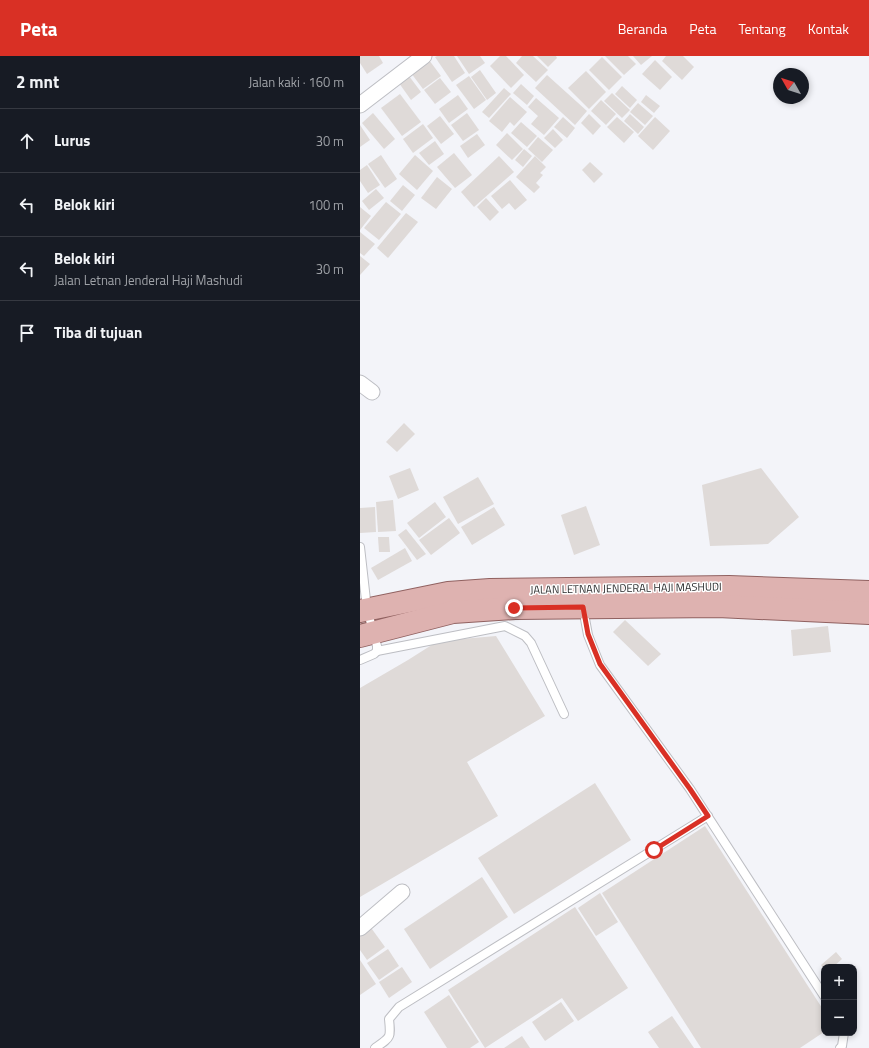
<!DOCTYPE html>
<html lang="id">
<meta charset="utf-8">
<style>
:root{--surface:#171b24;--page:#242831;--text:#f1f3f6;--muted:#9ea1a6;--line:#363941;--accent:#d93025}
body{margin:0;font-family:"Titillium Web",sans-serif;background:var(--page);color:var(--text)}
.controls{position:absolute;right:12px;bottom:12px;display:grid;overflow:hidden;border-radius:8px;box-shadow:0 2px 6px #0003}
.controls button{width:36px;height:36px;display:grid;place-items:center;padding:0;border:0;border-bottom:1px solid var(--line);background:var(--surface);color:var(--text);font:20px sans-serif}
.compass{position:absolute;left:413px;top:12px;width:36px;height:36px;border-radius:50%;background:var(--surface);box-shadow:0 2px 6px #0003;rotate:309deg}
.stop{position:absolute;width:12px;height:12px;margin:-9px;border:3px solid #d93025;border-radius:50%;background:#fff}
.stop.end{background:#d93025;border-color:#fff;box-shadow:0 1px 4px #0008}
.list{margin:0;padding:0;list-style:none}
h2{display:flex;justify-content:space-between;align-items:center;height:52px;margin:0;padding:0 16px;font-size:17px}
h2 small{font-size:13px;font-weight:400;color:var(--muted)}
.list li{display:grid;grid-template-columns:26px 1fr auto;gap:12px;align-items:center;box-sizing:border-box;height:64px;padding:0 16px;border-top:1px solid var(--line)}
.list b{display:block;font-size:15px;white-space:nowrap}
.list p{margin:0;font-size:13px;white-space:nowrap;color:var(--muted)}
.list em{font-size:13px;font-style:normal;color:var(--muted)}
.icon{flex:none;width:22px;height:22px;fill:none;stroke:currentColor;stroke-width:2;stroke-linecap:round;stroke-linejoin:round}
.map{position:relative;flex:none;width:509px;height:992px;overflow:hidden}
header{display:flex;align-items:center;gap:24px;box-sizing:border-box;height:56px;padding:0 20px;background:var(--accent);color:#fff}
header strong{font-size:19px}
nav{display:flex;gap:22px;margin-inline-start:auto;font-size:14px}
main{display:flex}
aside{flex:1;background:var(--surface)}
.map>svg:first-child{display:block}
.building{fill:#dfdad8}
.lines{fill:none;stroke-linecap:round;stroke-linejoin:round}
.service-casing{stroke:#bdbec3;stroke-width:10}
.minor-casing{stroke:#bdbec3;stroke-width:17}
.primary-casing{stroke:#906160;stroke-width:24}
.service{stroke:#fff;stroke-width:8}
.minor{stroke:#fff;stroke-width:15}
.primary{stroke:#deb2b0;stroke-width:22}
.route{stroke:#d93025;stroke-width:5}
.labels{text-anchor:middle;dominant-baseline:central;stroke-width:3;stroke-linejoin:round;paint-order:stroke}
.street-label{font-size:11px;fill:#292a2b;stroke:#fff}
</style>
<header>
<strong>Peta</strong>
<nav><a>Beranda</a><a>Peta</a><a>Tentang</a><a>Kontak</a></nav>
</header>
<main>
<aside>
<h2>2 mnt<small>Jalan kaki · 160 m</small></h2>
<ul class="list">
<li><svg class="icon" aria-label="ahead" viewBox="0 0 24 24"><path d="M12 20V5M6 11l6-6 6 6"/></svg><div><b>Lurus</b></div><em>30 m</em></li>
<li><svg class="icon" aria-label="left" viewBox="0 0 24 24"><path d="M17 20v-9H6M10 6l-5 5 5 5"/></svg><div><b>Belok kiri</b></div><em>100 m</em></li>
<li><svg class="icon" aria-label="left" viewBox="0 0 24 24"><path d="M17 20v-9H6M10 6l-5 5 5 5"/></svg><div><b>Belok kiri</b><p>Jalan Letnan Jenderal Haji Mashudi</p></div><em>30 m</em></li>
<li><svg class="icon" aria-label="arrive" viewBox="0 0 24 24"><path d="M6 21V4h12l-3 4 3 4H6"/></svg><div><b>Tiba di tujuan</b></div></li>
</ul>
</aside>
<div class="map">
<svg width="509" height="992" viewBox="0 0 509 992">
<rect width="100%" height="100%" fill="#f3f4f9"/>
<g class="building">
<polygon points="0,0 19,0 23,7 7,18 0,7"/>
<polygon points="77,0 94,0 105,17 92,26 75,1"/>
<polygon points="97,0 120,0 125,7 109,18"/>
<polygon points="140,0 146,0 164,19 151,32 130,10"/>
<polygon points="162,0 173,0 188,14 176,26 156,7"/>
<polygon points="177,0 196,0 197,2 188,11"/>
<polygon points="245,0 268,0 276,8 264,19"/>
<polygon points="273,0 292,0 281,9"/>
<polygon points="306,0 323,0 334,11 322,24 302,5"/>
<polygon points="242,1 262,21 249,34 229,14"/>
<polygon points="69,4 81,20 63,33 51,17"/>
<polygon points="295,4 312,21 300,34 282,18"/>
<polygon points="120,14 136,37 127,44 111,21"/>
<polygon points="226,15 246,36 229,53 208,32"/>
<polygon points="187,19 227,55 215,69 175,32"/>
<polygon points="49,20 61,36 51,44 39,27"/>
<polygon points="109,20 126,44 114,53 96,29"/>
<polygon points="80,22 91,36 75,48 64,34"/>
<polygon points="161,28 174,40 167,49 153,37"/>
<polygon points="262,30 277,44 270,52 255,38"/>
<polygon points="144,32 151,38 129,62 122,56"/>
<polygon points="252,37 270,54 262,62 244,45"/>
<polygon points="40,38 61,66 42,80 21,52"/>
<polygon points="98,39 108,53 89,67 79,53"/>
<polygon points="286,39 300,50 294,57 281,46"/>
<polygon points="150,41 167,56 154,70 150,66 142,76 129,65"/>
<polygon points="176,42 199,62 184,79 171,68 178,60 168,51"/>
<polygon points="241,44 256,58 246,69 231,55"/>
<polygon points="278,47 293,60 285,69 270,56"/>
<polygon points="13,57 35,83 24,93 2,67"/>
<polygon points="107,57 119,74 103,85 91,69"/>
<polygon points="229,58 241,70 233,79 221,67"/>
<polygon points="270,58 284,71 278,78 264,65"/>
<polygon points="80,60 94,78 81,88 67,70"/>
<polygon points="203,61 215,72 207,82 194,71"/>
<polygon points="257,61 274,76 264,87 247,71"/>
<polygon points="295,61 310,75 293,94 278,80"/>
<polygon points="161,66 177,80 167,91 151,77"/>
<polygon points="63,68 73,82 53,97 43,83"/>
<polygon points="0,69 10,84 0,91"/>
<polygon points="193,73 203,84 195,92 184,82"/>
<polygon points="147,77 163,93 152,104 136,89"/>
<polygon points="117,78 125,89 108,102 100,90"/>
<polygon points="178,81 193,94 182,106 168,93"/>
<polygon points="75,85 84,98 69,109 59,97"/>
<polygon points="164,93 172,100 163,111 155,104"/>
<polygon points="94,97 112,119 95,132 77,111"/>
<polygon points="21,99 37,123 25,132 8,108"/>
<polygon points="55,99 73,115 57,134 39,118"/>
<polygon points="139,100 154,116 114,151 101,136"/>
<polygon points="175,100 186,111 180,117 183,119 176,127 180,131 174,137 156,121"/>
<polygon points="230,106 243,118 234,127 222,114"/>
<polygon points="7,109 20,129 8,137 0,125 0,114"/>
<polygon points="77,121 92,133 76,153 61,142"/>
<polygon points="150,124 167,144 155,154 149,147 142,153 131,140"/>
<polygon points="43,129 55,139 42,155 30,145"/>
<polygon points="16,133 24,142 9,154 2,145"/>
<polygon points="126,142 139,156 130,165 117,151"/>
<polygon points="26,146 41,158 19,184 4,172"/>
<polygon points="0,151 11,160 0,174"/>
<polygon points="46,157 58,166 28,202 17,192"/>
<polygon points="0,176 15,188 4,200 0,197"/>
<polygon points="0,200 10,208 0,219"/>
<polygon points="44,367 55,378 37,396 26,386"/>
<polygon points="50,412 59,434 38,443 29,420"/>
<polygon points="401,412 439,461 408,488 350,490 342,429"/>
<polygon points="118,421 134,448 98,468 83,441"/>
<polygon points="33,444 36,475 18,476 16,446"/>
<polygon points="75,446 86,461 59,482 47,467"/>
<polygon points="226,450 240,489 214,499 201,459"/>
<polygon points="15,451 16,476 0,477 0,452"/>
<polygon points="134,451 145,469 112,489 101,471"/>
<polygon points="89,462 100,477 71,499 59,484"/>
<polygon points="46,473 66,498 57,504 38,479"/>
<polygon points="18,481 29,481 30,496 19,496"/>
<polygon points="45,492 52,505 18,524 11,512"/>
<polygon points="265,564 301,598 288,610 253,576"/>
<polygon points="468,570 471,596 433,600 431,574"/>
<polygon points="136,580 185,660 107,706 138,760 0,841 0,632 48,604 78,585"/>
<polygon points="235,727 271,784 154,858 118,802"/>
<polygon points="345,770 464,955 464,976 440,992 341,992 242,837"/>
<polygon points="122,821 148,861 70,913 44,873"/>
<polygon points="240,837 258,866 236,880 218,852"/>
<polygon points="215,851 268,932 218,965 202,942 125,992 88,934"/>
<polygon points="9,869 25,891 7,904 0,894 0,876"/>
<polygon points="28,893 39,910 19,924 7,907"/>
<polygon points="476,896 482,903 473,911 464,911 464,913 461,909"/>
<polygon points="0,904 16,928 0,939"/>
<polygon points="42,911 52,926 29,942 19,926"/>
<polygon points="89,939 119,986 110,992 87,992 64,956"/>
<polygon points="201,946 214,965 185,985 172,966"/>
<polygon points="312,960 334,992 299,992 288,976"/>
<polygon points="162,980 170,992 144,992"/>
</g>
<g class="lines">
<defs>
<g id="service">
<polyline points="0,491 7,553 17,590 17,595 14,598 0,604"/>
<polyline points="223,552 228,579 240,609 330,733 464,940"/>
<polyline points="17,595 145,570 165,580 171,587 204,658"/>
<path d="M15,992C31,981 31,982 29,963L39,951L348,760"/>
<polyline points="480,992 482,990 484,977"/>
</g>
<g id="minor">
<polyline points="0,49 64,0"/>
<polyline points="0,327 12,336"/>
<polyline points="0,872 42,836"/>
</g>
<g id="primary">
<polyline points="0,555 88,537 130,534 369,531 509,536"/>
<polyline points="0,580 93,556 155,552 358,550 509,557"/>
</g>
</defs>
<use href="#service" class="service-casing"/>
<use href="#minor" class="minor-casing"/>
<use href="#primary" class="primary-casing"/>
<use href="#service" class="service"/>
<use href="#minor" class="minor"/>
<use href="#primary" class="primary"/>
</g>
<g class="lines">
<polyline class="route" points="154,552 223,551 228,578 240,608 330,733 348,760 294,794"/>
</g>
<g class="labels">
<g class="street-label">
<text transform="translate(266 532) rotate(-1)">JALAN LETNAN JENDERAL HAJI MASHUDI</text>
</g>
</g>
</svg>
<div class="controls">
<button>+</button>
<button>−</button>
</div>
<svg class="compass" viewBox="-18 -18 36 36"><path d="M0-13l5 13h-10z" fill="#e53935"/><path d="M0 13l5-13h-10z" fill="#9ea1a6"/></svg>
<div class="stop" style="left:294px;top:794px"></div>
<div class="stop end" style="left:154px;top:552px"></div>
</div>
</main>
